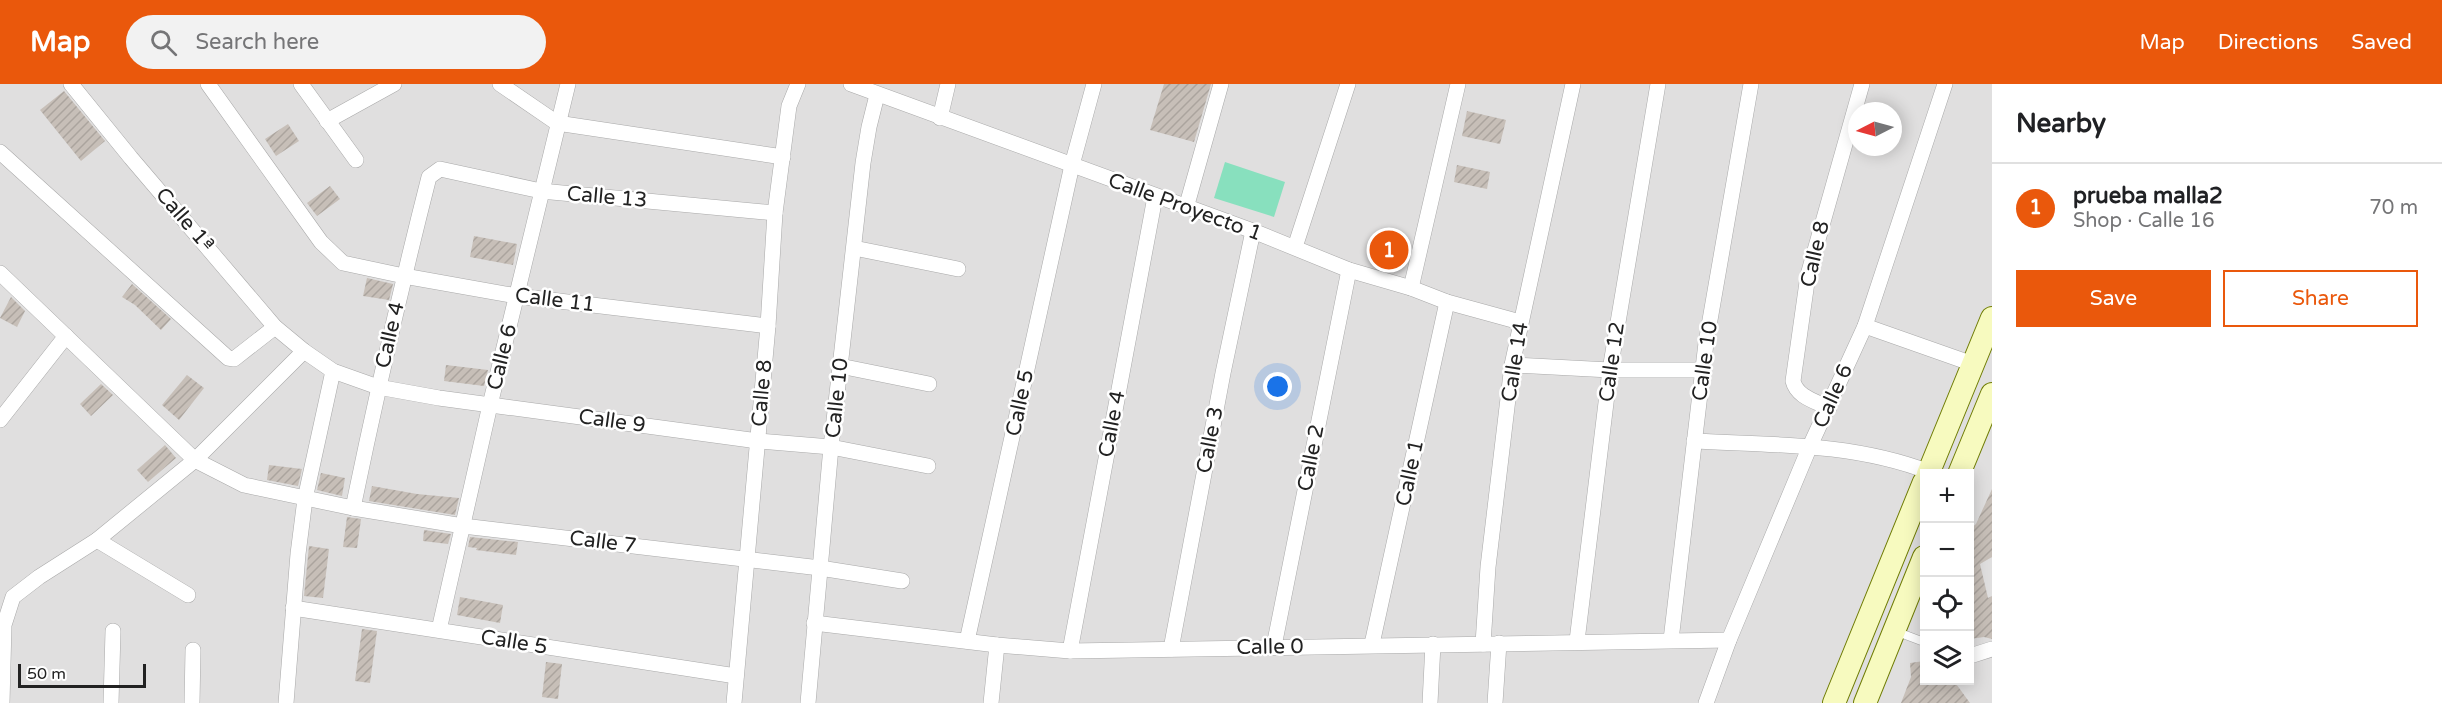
<!DOCTYPE html>
<meta charset="utf-8">
<style>
:root{--surface:#fff;--page:#f2f2f2;--text:#202124;--muted:#757577;--line:#e0e0e0;--accent:#ea580c}
body{margin:0;font-family:"Varela Round",sans-serif;background:var(--page);color:var(--text)}
.controls{position:absolute;right:18px;bottom:18px;display:grid;overflow:hidden;border-radius:0px;box-shadow:0 3px 15px #0003}
.controls button{width:54px;height:54px;display:grid;place-items:center;padding:0;border:0;border-bottom:2px solid var(--line);background:var(--surface);color:var(--text);font:30px sans-serif}
.compass{position:absolute;left:1848px;top:18px;width:54px;height:54px;border-radius:50%;background:var(--surface);box-shadow:0 3px 15px #0003;rotate:264deg}
.scale{position:absolute;left:18px;bottom:15px;width:128px;box-sizing:border-box;padding-left:6px;border:3px solid #222;border-top:0;font-size:16px;line-height:21px;white-space:nowrap;color:#222;-webkit-text-stroke:4px #fff;paint-order:stroke}
.you{position:absolute;left:1278px;top:303px;width:21px;height:21px;margin:-15px;border:4px solid #fff;border-radius:50%;background:#1a73e8;box-shadow:0 0 0 9px #1a73e833}
.badge{display:grid;place-items:center;width:39px;height:39px;border-radius:50%;background:var(--accent);color:#fff;font-size:20px;font-weight:700}
.pin{position:absolute;translate:-50% -50%;border:3px solid #fff;box-shadow:0 2px 6px #0006}
.list{margin:0;padding:0;list-style:none}
h2{display:flex;justify-content:space-between;align-items:center;height:78px;margin:0;padding:0 24px;font-size:26px}
h2 small{font-size:20px;font-weight:400;color:var(--muted)}
.list li{display:grid;grid-template-columns:39px 1fr auto;gap:18px;align-items:center;box-sizing:border-box;height:90px;padding:0 24px;border-top:2px solid var(--line)}
.list b{display:block;font-size:22px;white-space:nowrap}
.list p{margin:0;font-size:20px;white-space:nowrap;color:var(--muted)}
.list em{font-size:20px;font-style:normal;color:var(--muted)}
.actions{display:flex;gap:12px;padding:18px 24px}
.actions a{flex:1;padding:14px 0;border:2px solid var(--accent);border-radius:0px;text-align:center;font-size:21px;color:var(--accent)}
.actions .main{background:var(--accent);color:#fff}
.icon{flex:none;width:33px;height:33px;fill:none;stroke:currentColor;stroke-width:2;stroke-linecap:round;stroke-linejoin:round}
.map{position:relative;flex:none;width:1992px;height:619px;overflow:hidden}
header{display:flex;align-items:center;gap:36px;box-sizing:border-box;height:84px;padding:0 30px;background:var(--accent);color:#fff}
header strong{font-size:28px}
nav{display:flex;gap:33px;margin-inline-start:auto;font-size:21px}
.search{width:420px;height:54px;background:var(--page);display:flex;align-items:center;gap:15px;box-sizing:border-box;padding:0 21px;border-radius:33px;color:var(--muted);font-size:22px}
main{display:flex}
aside{flex:1;background:var(--surface)}
.map>svg:first-child{display:block}
.residential{fill:#e0dfdf;fill-rule:evenodd}
.pitch{fill:#88e0be}
.building{fill:url(#building-hatch)}
.lines{fill:none;stroke-linecap:round;stroke-linejoin:round}
.service-casing{stroke:#a9a9a9;stroke-width:9}
.minor-casing{stroke:#a9a9a9;stroke-width:16}
.secondary-casing{stroke:#707d05;stroke-width:24}
.service{stroke:#fff;stroke-width:8}
.minor{stroke:#fff;stroke-width:15}
.secondary{stroke:#f7fabf;stroke-width:22}
.labels{text-anchor:middle;dominant-baseline:central;stroke-width:5;stroke-linejoin:round;paint-order:stroke}
.street-label{font-size:21px;fill:#222;stroke:#fff}
</style>
<header>
<strong>Map</strong>
<div class="search"><svg class="icon" aria-label="search" viewBox="0 0 24 24"><circle cx="10" cy="10" r="6"/><path d="M15 15l6 6"/></svg>Search here</div>
<nav><a>Map</a><a>Directions</a><a>Saved</a></nav>
</header>
<main>
<div class="map">
<svg width="1992" height="619" viewBox="0 0 1992 619">
<defs>
<pattern id="building-hatch" width="6" height="6" patternUnits="userSpaceOnUse" patternTransform="scale(1.5)"><rect width="6" height="6" fill="#c7bfb8"/><path d="M-1 1l2-2M0 6l6-6M5 7l2-2" fill="none" stroke="#aba49e"/></pattern>
</defs>
<rect width="100%" height="100%" fill="#f2efe9"/>
<path class="residential" d="M0,0H1992V619H0ZM1857,27H1893V63H1857ZM1924,390H1970V596H1924Z"/>
<polygon class="pitch" points="1225,78 1285,98 1274,133 1214,114"/>
<g class="building">
<polygon points="1164,0 1211,0 1194,58 1150,46"/>
<polygon points="64,7 105,57 81,77 40,26"/>
<polygon points="1467,27 1506,36 1500,60 1462,52"/>
<polygon points="288,40 299,57 276,72 265,55"/>
<polygon points="1457,81 1490,88 1487,105 1454,98"/>
<polygon points="330,102 340,115 317,132 307,119"/>
<polygon points="474,152 517,160 513,181 470,173"/>
<polygon points="367,194 393,200 389,216 363,212"/>
<polygon points="132,200 171,235 161,246 135,221 122,213"/>
<polygon points="11,213 25,227 17,243 0,234"/>
<polygon points="446,281 488,286 484,302 444,297"/>
<polygon points="187,291 204,304 179,336 162,321"/>
<polygon points="101,300 113,311 91,332 80,320"/>
<polygon points="165,361 176,374 148,398 137,386"/>
<polygon points="269,381 302,385 298,402 267,396"/>
<polygon points="321,389 345,394 342,412 317,406"/>
<polygon points="372,402 417,410 459,414 455,431 369,417"/>
<polygon points="1992,405 1992,473 1980,480 1988,514 1992,512 1992,555 1984,553 1970,555 1970,445 1976,440"/>
<polygon points="347,433 361,435 357,464 343,463"/>
<polygon points="424,446 451,450 448,460 423,457"/>
<polygon points="470,453 518,458 516,471 476,466 477,464 468,463"/>
<polygon points="309,462 329,465 323,514 304,512"/>
<polygon points="460,513 503,521 500,539 457,531"/>
<polygon points="362,545 377,547 370,599 355,597"/>
<polygon points="1924,577 1924,597 1954,597 1970,619 1901,619 1911,593 1910,579"/>
<polygon points="546,578 562,580 558,615 542,613"/>
</g>
<g class="lines">
<defs>
<polyline id="service" points="1895,547 1924,558"/>
<g id="minor">
<polyline points="71,0 131,74 275,243 304,267 333,287 378,303 439,314 758,357 831,363 928,382"/>
<polyline points="208,0 321,158 343,179 404,192 517,212 768,242"/>
<polyline points="301,0 356,76"/>
<polyline points="500,0 557,39 783,73"/>
<polyline points="851,0 1253,147 1349,186 1411,204 1447,218 1520,238"/>
<polyline points="940,34 948,0"/>
<polyline points="327,37 394,0"/>
<polyline points="0,68 228,274 234,275 275,243"/>
<polyline points="1186,124 1221,0"/>
<polyline points="1295,163 1348,0"/>
<polyline points="854,164 958,185"/>
<polyline points="0,189 195,376 244,401 353,424 463,442 820,484 902,497"/>
<polyline points="1411,204 1458,0"/>
<polyline points="1865,242 1973,280"/>
<polyline points="1512,281 1610,286 1702,286"/>
<polyline points="840,282 929,300"/>
<path d="M1829,324C1815,317 1797,313 1793,297L1808,191L1862,0"/>
<polyline points="0,336 66,252"/>
<path d="M1694,357C1773,361 1854,359 1929,388"/>
<path d="M353,424C376,313 401,203 429,93L440,85L541,107L775,129"/>
<polyline points="97,456 188,511"/>
<polyline points="293,524 736,592"/>
<polyline points="814,539 997,561 1070,567 1729,556"/>
<polyline points="439,546 490,321 568,0"/>
<polyline points="1671,556 1706,259 1751,0"/>
<polyline points="967,557 1072,81 1094,0"/>
<polyline points="1577,557 1610,286 1658,0"/>
<polyline points="1372,560 1447,218"/>
<polyline points="1483,560 1488,483 1512,281 1573,0"/>
<polyline points="1274,562 1349,186"/>
<polyline points="1171,565 1223,289 1253,147"/>
<polyline points="1070,567 1155,113"/>
<polyline points="1970,572 1992,565"/>
<polyline points="2,619 4,541 13,513 39,493 97,456 195,376 304,267"/>
<polyline points="111,619 113,547"/>
<polyline points="192,619 193,566"/>
<polyline points="286,619 298,470 305,415 333,287"/>
<polyline points="734,619 768,242 775,129 789,22 798,0"/>
<polyline points="808,619 831,363 863,79 869,43 877,11"/>
<polyline points="991,619 997,561"/>
<polyline points="1430,619 1433,560"/>
<polyline points="1495,619 1499,559"/>
<polyline points="1706,619 1729,556 1810,362 1865,242 1945,0"/>
</g>
<g id="secondary">
<polyline points="1928,390 1992,234"/>
<polyline points="1959,390 1992,310"/>
<polyline points="1834,619 1924,398"/>
<polyline points="1865,619 1924,473"/>
</g>
</defs>
<use href="#service" class="service-casing"/>
<use href="#minor" class="minor-casing"/>
<use href="#secondary" class="secondary-casing"/>
<use href="#service" class="service"/>
<use href="#minor" class="minor"/>
<use href="#secondary" class="secondary"/>
</g>
<g class="labels">
<g class="street-label">
<text transform="translate(607 113) rotate(5)">Calle 13</text>
<text transform="translate(1185 123) rotate(20)">Calle Proyecto 1</text>
<text transform="translate(185 136) rotate(49)">Calle 1ª</text>
<text transform="translate(1815 170) rotate(-77)">Calle 8</text>
<text transform="translate(555 216) rotate(7)">Calle 11</text>
<text transform="translate(390 251) rotate(-77)">Calle 4</text>
<text transform="translate(502 273) rotate(-76)">Calle 6</text>
<text transform="translate(1705 277) rotate(-82)">Calle 10</text>
<text transform="translate(1515 278) rotate(-81)">Calle 14</text>
<text transform="translate(1612 278) rotate(-82)">Calle 12</text>
<text transform="translate(762 309) rotate(-85)">Calle 8</text>
<text transform="translate(1833 312) rotate(-66)">Calle 6</text>
<text transform="translate(837 314) rotate(-84)">Calle 10</text>
<text transform="translate(1020 319) rotate(-78)">Calle 5</text>
<text transform="translate(612 337) rotate(8)">Calle 9</text>
<text transform="translate(1112 340) rotate(-79)">Calle 4</text>
<text transform="translate(1210 356) rotate(-79)">Calle 3</text>
<text transform="translate(1311 374) rotate(-79)">Calle 2</text>
<text transform="translate(1410 389) rotate(-78)">Calle 1</text>
<text transform="translate(603 458) rotate(7)">Calle 7</text>
<text transform="translate(514 558) rotate(9)">Calle 5</text>
<text transform="translate(1270 563) rotate(-1)">Calle 0</text>
</g>
</g>
</svg>
<div class="controls">
<button>+</button>
<button>−</button>
<button><svg class="icon" aria-label="locate" viewBox="0 0 24 24"><circle cx="12" cy="12" r="6"/><path d="M12 2v4M12 18v4M2 12h4M18 12h4"/></svg></button>
<button><svg class="icon" aria-label="layers" viewBox="0 0 24 24"><path d="M12 4l9 5-9 5-9-5zM3 14l9 5 9-5"/></svg></button>
</div>
<svg class="compass" viewBox="-18 -18 36 36"><path d="M0-13l5 13h-10z" fill="#e53935"/><path d="M0 13l5-13h-10z" fill="#757577"/></svg>
<div class="scale">50 m</div>
<div class="you"></div>
<div class="pin badge" style="left:1389px;top:166px">1</div>
</div>
<aside>
<h2>Nearby<small></small></h2>
<ul class="list">
<li><span class="badge">1</span><div><b>prueba malla2</b><p>Shop · Calle 16</p></div><em>70 m</em></li>
</ul>
<div class="actions"><a class="main">Save</a><a>Share</a></div>
</aside>
</main>
